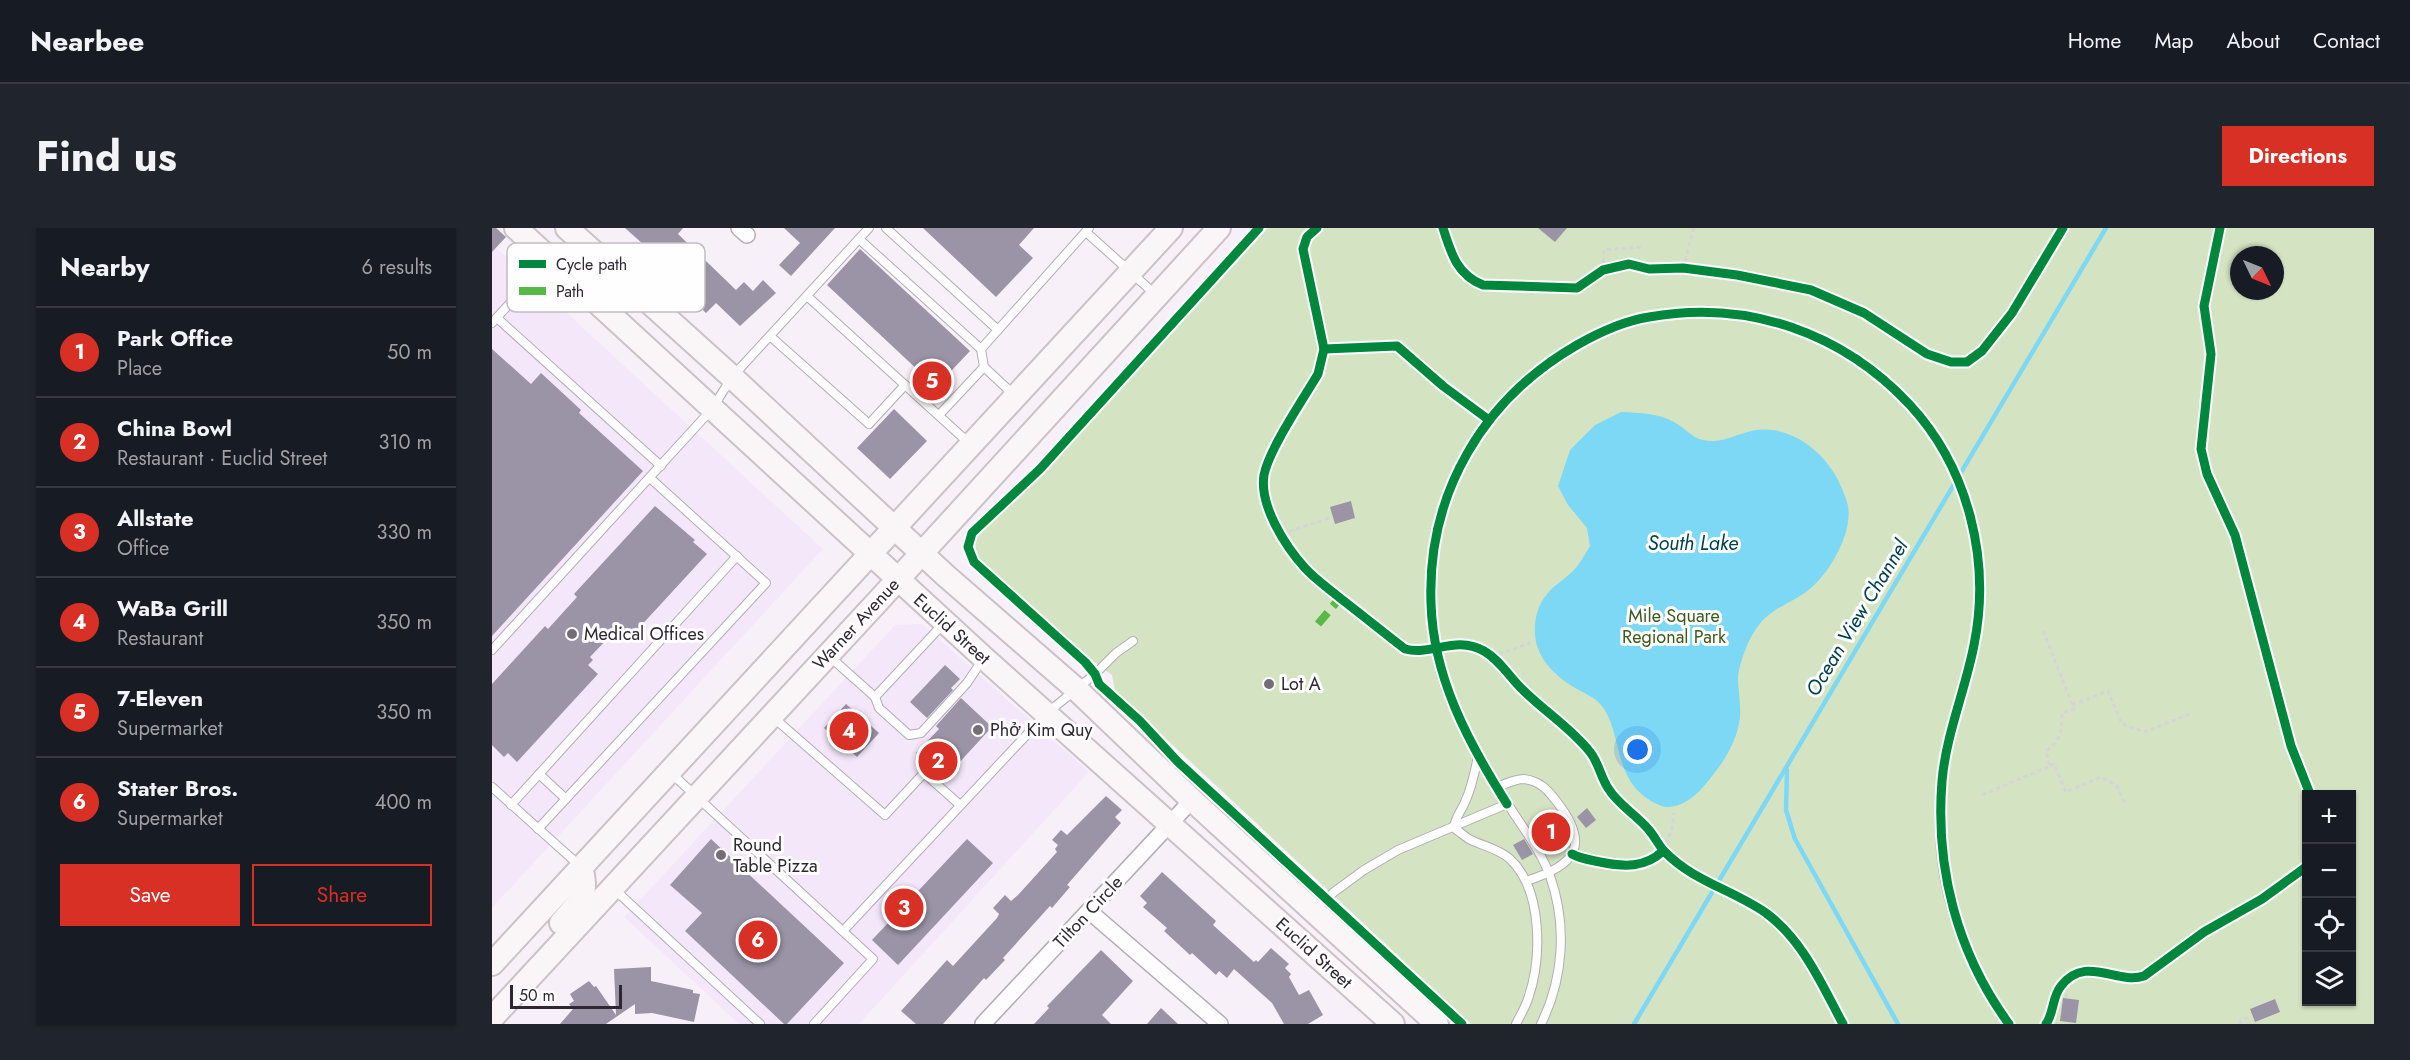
<!DOCTYPE html>
<meta charset="utf-8">
<style>
:root{--surface:#171b24;--page:#20242c;--text:#f1f3f6;--muted:#9ea1a6;--line:#363941;--accent:#d93025}
body{margin:0;font-family:Jost,sans-serif;background:var(--page);color:var(--text)}
.controls{position:absolute;right:18px;bottom:18px;display:grid;overflow:hidden;border-radius:0px;box-shadow:0 2px 4px #0004}
.controls button{width:54px;height:54px;display:grid;place-items:center;padding:0;border:0;border-bottom:2px solid var(--line);background:var(--surface);color:var(--text);font:30px sans-serif}
.compass{position:absolute;left:1738px;top:18px;width:54px;height:54px;border-radius:50%;background:var(--surface);box-shadow:0 2px 4px #0004;rotate:133deg}
.scale{position:absolute;left:18px;bottom:15px;width:112px;box-sizing:border-box;padding-left:6px;border:3px solid #2e2731;border-top:0;font-size:16px;line-height:21px;white-space:nowrap;color:#2e2731;-webkit-text-stroke:4px #fefefe;paint-order:stroke}
.you{position:absolute;left:1146px;top:522px;width:21px;height:21px;margin:-15px;border:4px solid #fff;border-radius:50%;background:#1a73e8;box-shadow:0 0 0 9px #1a73e833}
.badge{display:grid;place-items:center;width:39px;height:39px;border-radius:50%;background:var(--accent);color:#fff;font-size:20px;font-weight:700}
.pin{position:absolute;translate:-50% -50%;border:3px solid #fff;box-shadow:0 2px 6px #0006}
.list{margin:0;padding:0;list-style:none}
h2{display:flex;justify-content:space-between;align-items:center;height:78px;margin:0;padding:0 24px;font-size:26px}
h2 small{font-size:20px;font-weight:400;color:var(--muted)}
.list li{display:grid;grid-template-columns:39px 1fr auto;gap:18px;align-items:center;box-sizing:border-box;height:90px;padding:0 24px;border-top:2px solid var(--line)}
.list b{display:block;font-size:22px;white-space:nowrap}
.list p{margin:0;font-size:20px;white-space:nowrap;color:var(--muted)}
.list em{font-size:20px;font-style:normal;color:var(--muted)}
.actions{display:flex;gap:12px;padding:18px 24px}
.actions a{flex:1;padding:14px 0;border:2px solid var(--accent);border-radius:0px;text-align:center;font-size:21px;color:var(--accent)}
.actions .main{background:var(--accent);color:#fff}
.icon{flex:none;width:33px;height:33px;fill:none;stroke:currentColor;stroke-width:2;stroke-linecap:round;stroke-linejoin:round}
.map{position:relative;flex:none;width:1882px;height:796px;overflow:hidden;border-radius:0px}
header{display:flex;align-items:center;gap:36px;box-sizing:border-box;height:84px;padding:0 30px;background:var(--surface);border-bottom:2px solid var(--line)}
header strong{font-size:28px}
nav{display:flex;gap:33px;margin-inline-start:auto;font-size:21px}
.intro{display:flex;align-items:center;justify-content:space-between;box-sizing:border-box;height:144px;padding:0 36px}
h1{margin:0;font-size:42px}
.button{padding:15px 27px;border-radius:0px;background:var(--accent);color:#fff;font-size:21px;font-weight:700}
main{display:flex;gap:36px;padding:0 36px}
aside{flex:1;background:var(--surface);border-radius:0px;box-shadow:0 2px 4px #0004}
.map>svg:first-child{display:block}
.built{fill:#f4e7fa}
.green{fill:#d4e4c3;fill-rule:evenodd}
.water{fill:#7cd8f4}
.lines{fill:none;stroke-linecap:round;stroke-linejoin:round}
.stream{stroke:#7cd8f4;stroke-width:4.5}
.building{fill:#9a94a6}
.lane-casing{stroke:#b2acb4;stroke-width:10}
.street-casing{stroke:#b2acb4;stroke-width:18}
.primary-casing{stroke:#ccc1c5;stroke-width:26}
.path{stroke:#d6d4d7;stroke-width:3;stroke-dasharray:4.5 3;stroke-linecap:butt}
.lane{stroke:#fefdfe;stroke-width:8}
.street{stroke:#fefdfe;stroke-width:15}
.primary{stroke:#faf5f6;stroke-width:22}
.quiet{stroke:#58b947;stroke-width:8;stroke-dasharray:15 8;stroke-linecap:butt}
.cycleway-casing{stroke:#fefefe;stroke-width:13}
.cycleway{stroke:#00873e;stroke-width:9}
.poi-dot{fill:#746d77;stroke:#fefefe;stroke-width:2}
.labels{text-anchor:middle;dominant-baseline:central;stroke-width:6;stroke-linejoin:round;paint-order:stroke}
.park-label{font-size:18px;fill:#3d581b;stroke:#fefefe}
.street-label{font-size:18px;fill:#2e2731;stroke:#fefefe}
.poi-label{font-size:18px;fill:#2e2731;stroke:#fefefe;text-anchor:start}
.water-label{font-size:20px;font-style:italic;fill:#01404e;stroke:#fefefe}
.key{fill:#fefefe;stroke:#c0bec0;stroke-width:1.5}
.key-label{font-size:16px;fill:#2e2731}
</style>
<header>
<strong>Nearbee</strong>
<nav><a>Home</a><a>Map</a><a>About</a><a>Contact</a></nav>
</header>
<div class="intro"><h1>Find us</h1><a class="button">Directions</a></div>
<main>
<aside>
<h2>Nearby<small>6 results</small></h2>
<ul class="list">
<li><span class="badge">1</span><div><b>Park Office</b><p>Place</p></div><em>50 m</em></li>
<li><span class="badge">2</span><div><b>China Bowl</b><p>Restaurant · Euclid Street</p></div><em>310 m</em></li>
<li><span class="badge">3</span><div><b>Allstate</b><p>Office</p></div><em>330 m</em></li>
<li><span class="badge">4</span><div><b>WaBa Grill</b><p>Restaurant</p></div><em>350 m</em></li>
<li><span class="badge">5</span><div><b>7-Eleven</b><p>Supermarket</p></div><em>350 m</em></li>
<li><span class="badge">6</span><div><b>Stater Bros.</b><p>Supermarket</p></div><em>400 m</em></li>
</ul>
<div class="actions"><a class="main">Save</a><a>Share</a></div>
</aside>
<div class="map">
<svg width="1882" height="796" viewBox="0 0 1882 796">
<rect width="100%" height="100%" fill="#f7f0f9"/>
<g class="built">
<polygon points="0,16 331,321 0,680"/>
<polygon points="430,396 597,544 367,796 247,796 132,689 403,397"/>
</g>
<path class="green" d="M776,0H1882V796H979L623,463L620,447L589,424L485,331L482,309L550,246ZM1747,27H1783V63H1747ZM1814,566H1860V774H1814Z"/>
<path class="water" d="M1129,184C1148,185 1166,185 1182,194C1193,200 1200,210 1211,212C1229,216 1242,207 1259,203C1294,195 1329,220 1345,250C1349,258 1354,269 1356,278C1361,306 1336,348 1314,364C1289,381 1274,381 1258,411C1253,421 1247,438 1246,449C1246,462 1249,476 1248,489C1245,516 1229,538 1212,558C1203,569 1188,580 1174,579C1167,578 1161,574 1156,571C1115,545 1134,485 1096,467C1068,453 1040,432 1043,397C1044,385 1047,376 1055,366C1062,357 1073,351 1081,343C1088,336 1093,326 1098,318L1095,300L1076,277L1066,258L1078,222L1103,197Z"/>
<g class="lines">
<g class="stream">
<polyline points="1295,542 1294,582 1303,611 1406,796"/>
<polyline points="1142,796 1614,0"/>
</g>
</g>
<g class="building">
<polygon points="0,0 4,0 14,9 0,24"/>
<polygon points="133,0 191,0 186,6 244,62 252,54 261,63 271,52 284,65 248,98 224,75 214,85 192,64 195,62 168,36 170,33"/>
<polygon points="292,0 343,0 299,48 287,37 308,15"/>
<polygon points="431,0 542,0 527,17 541,30 504,69"/>
<polygon points="1046,0 1075,0 1063,14"/>
<polygon points="368,21 478,123 444,159 335,57"/>
<polygon points="0,121 39,156 49,145 89,182 87,185 151,243 0,408"/>
<polygon points="402,181 435,213 398,251 365,220"/>
<polygon points="859,273 863,290 843,296 838,279"/>
<polygon points="163,278 203,312 201,314 215,326 134,414 125,406 120,411 118,408 98,429 101,432 96,437 106,446 25,534 16,525 12,529 0,517 0,456 53,398 56,401 85,369 82,366"/>
<polygon points="453,437 468,451 459,460 461,462 435,490 418,474"/>
<polygon points="469,470 500,499 452,551 424,525 447,501 444,498"/>
<polygon points="354,476 387,505 365,529 332,500"/>
<polygon points="614,568 630,582 623,589 629,595 575,657 578,659 560,680 558,678 511,730 513,732 494,752 492,750 451,796 424,796 409,783 455,732 461,738 505,690 507,686 501,680 513,667 519,673 526,667 565,624 563,621 566,617 560,612 569,602 575,607"/>
<polygon points="1095,580 1104,592 1094,600 1085,589"/>
<polygon points="1062,589 1073,610 1052,621 1042,605 1047,602 1045,598"/>
<polygon points="219,611 352,735 295,796 292,796 193,703 210,685 178,657"/>
<polygon points="475,611 501,635 406,737 380,712"/>
<polygon points="1032,611 1041,626 1030,632 1021,617"/>
<polygon points="670,644 724,693 721,697 762,734 764,732 766,734 779,720 797,736 793,740 799,746 797,749 807,767 817,762 831,787 816,796 792,796 780,775 742,741 735,750 727,743 724,747 700,725 698,727 672,703 675,700 651,679 655,675 648,668"/>
<polygon points="609,722 641,753 610,787 619,796 542,796 557,780 555,778"/>
<polygon points="159,739 159,753 201,762 201,765 208,766 202,794 160,785 143,786 143,776 114,796 68,796 81,781 77,776 82,773 78,766 97,753 102,759 104,758 124,787 122,741"/>
<polygon points="1571,770 1587,772 1584,795 1568,793"/>
<polygon points="1783,771 1788,784 1763,794 1758,781"/>
<polygon points="669,780 686,796 655,796"/>
</g>
<g class="lines">
<defs>
<g id="lane">
<polyline points="394,0 506,102"/>
<polyline points="594,4 664,67"/>
<polyline points="367,11 489,121 492,139 522,167"/>
<polyline points="315,68 478,216"/>
<polyline points="5,90 169,238"/>
<polyline points="0,95 57,32"/>
<polyline points="278,108 377,196 413,157"/>
<polyline points="489,121 597,0"/>
<polyline points="447,187 492,139"/>
<polyline points="0,422 220,181 240,149 377,0"/>
<polyline points="337,428 383,469 452,395"/>
<polyline points="383,469 387,480 417,507 429,505 475,455 491,431"/>
<polyline points="281,489 393,587 432,545 468,577"/>
<path d="M986,528C983,544 980,559 973,574C969,584 963,589 962,600C967,603 972,608 977,611C990,618 1006,620 1018,631C1051,662 1050,731 1036,771C1033,780 1028,788 1024,796"/>
<polyline points="47,546 74,571"/>
<polyline points="180,546 381,731 322,796"/>
<polyline points="0,559 88,638"/>
<path d="M1005,559C1013,556 1023,551 1032,551C1048,553 1056,562 1065,574C1100,619 1082,638 1034,653"/>
<polyline points="19,577 245,328"/>
<polyline points="46,601 274,355 158,250"/>
<polyline points="122,661 268,796"/>
<polyline points="823,681 842,664 872,642 906,622 1015,576"/>
<polyline points="351,703 555,485 603,446 624,425 641,413"/>
<path d="M1049,796C1072,750 1075,696 1058,648C1049,623 1031,600 1017,578C996,546 976,512 960,476C942,435 934,380 940,335C941,323 944,312 947,300C962,229 1002,175 1059,133C1123,85 1206,75 1282,94C1330,105 1370,130 1405,164C1468,226 1494,304 1486,393C1483,428 1470,463 1461,497C1452,532 1448,568 1448,604C1449,672 1477,742 1517,796"/>
</g>
<g id="street">
<polyline points="247,0 255,7"/>
<polyline points="597,683 728,796"/>
<polyline points="491,796 700,572"/>
</g>
<g id="primary">
<polyline points="24,0 492,430 901,796"/>
<polyline points="75,0 240,149 453,347 584,461 700,572 945,796"/>
<path d="M69,695C87,673 98,669 89,639"/>
<polyline points="0,736 679,0"/>
<polyline points="0,790 387,372 727,0"/>
</g>
</defs>
<use href="#lane" class="lane-casing"/>
<use href="#street" class="street-casing"/>
<use href="#primary" class="primary-casing"/>
<g class="path">
<polyline points="1191,40 1202,0"/>
<polyline points="1111,42 1112,22 1150,19"/>
<polyline points="790,306 840,289"/>
<polyline points="1000,429 1038,415"/>
<polyline points="1580,477 1616,463 1630,496 1653,504 1700,485"/>
<polyline points="1558,538 1562,536 1574,564 1609,549 1624,557 1633,575"/>
<path d="M1490,567L1558,538L1554,523C1569,512 1570,503 1570,485L1582,481L1550,400"/>
<polyline points="1171,623 1180,601 1182,585"/>
<polyline points="1574,770 1576,750"/>
<polyline points="1557,792 1566,796"/>
<polyline points="1749,796 1748,793 1757,789"/>
</g>
<use href="#lane" class="lane"/>
<use href="#street" class="street"/>
<use href="#primary" class="primary"/>
<polyline class="quiet" points="826,396 848,370"/>
<defs>
<g id="cycleway">
<polyline points="767,0 548,241 480,305 476,319 482,334 593,434 603,446 607,456 648,493 686,534 970,796"/>
<path d="M825,0L815,9L811,21L832,121L826,146C812,170 777,221 772,247C767,277 793,318 813,340C823,351 836,360 848,370C870,387 891,404 913,421C940,428 963,407 992,423C1008,432 1018,450 1031,462C1052,483 1079,500 1098,524C1107,535 1108,548 1116,560C1126,577 1145,587 1157,602C1163,609 1167,618 1173,624C1201,653 1241,662 1274,685C1311,712 1330,757 1351,796"/>
<path d="M951,0C959,25 965,47 991,57L1085,60L1111,42L1137,36L1157,41L1191,40L1245,47L1319,62L1372,85L1435,126L1459,134H1475L1490,123L1520,85L1571,0"/>
<polyline points="1728,0 1712,78 1719,126 1709,221 1715,246 1743,307 1799,518 1818,566"/>
<polyline points="832,121 905,118 951,158 997,192"/>
<path d="M1015,576C976,514 941,449 939,375C935,266 991,171 1085,117C1106,105 1132,93 1157,89C1256,71 1351,105 1418,177C1477,241 1499,333 1482,417C1473,463 1454,507 1450,553C1443,640 1465,725 1517,796"/>
<path d="M1080,626C1089,631 1099,632 1108,634C1132,639 1153,640 1171,623"/>
<path d="M1554,796C1562,785 1560,769 1569,758C1594,726 1624,757 1652,748L1712,704L1770,671L1814,639"/>
</g>
</defs>
<use href="#cycleway" class="cycleway-casing"/>
<use href="#cycleway" class="cycleway"/>
</g>
<g class="poi-dot">
<circle cx="80" cy="406" r="6"/>
<circle cx="777" cy="456" r="6"/>
<circle cx="486" cy="502" r="6"/>
<circle cx="229" cy="627" r="6"/>
</g>
<g class="labels">
<g class="park-label">
<text x="1182" y="388">Mile Square<tspan x="1182" dy="21">Regional Park</tspan></text>
</g>
<g class="street-label">
<text transform="translate(364 396) rotate(-47)">Warner Avenue</text>
<text transform="translate(460 401) rotate(42)">Euclid Street</text>
<text transform="translate(596 684) rotate(-47)">Tilton Circle</text>
<text transform="translate(822 725) rotate(42)">Euclid Street</text>
</g>
<g class="poi-label">
<text x="92" y="406">Medical Offices</text>
<text x="789" y="456">Lot A</text>
<text x="498" y="502">Phở Kim Quy</text>
<text x="241" y="617">Round<tspan x="241" dy="21">Table Pizza</tspan></text>
</g>
<g class="water-label">
<text x="1201" y="315">South Lake</text>
<text transform="translate(1365 390) rotate(-59)">Ocean View Channel</text>
</g>
</g>
<rect x="15" y="15" width="198" height="69" rx="9" class="key"/>
<rect x="27" y="32" width="27" height="8" fill="#00873e"/>
<rect x="27" y="59" width="27" height="8" fill="#58b947"/>
<g class="key-label">
<text x="64" y="42">Cycle path</text>
<text x="64" y="69">Path</text>
</g>
</svg>
<div class="controls">
<button>+</button>
<button>−</button>
<button><svg class="icon" aria-label="locate" viewBox="0 0 24 24"><circle cx="12" cy="12" r="6"/><path d="M12 2v4M12 18v4M2 12h4M18 12h4"/></svg></button>
<button><svg class="icon" aria-label="layers" viewBox="0 0 24 24"><path d="M12 4l9 5-9 5-9-5zM3 14l9 5 9-5"/></svg></button>
</div>
<svg class="compass" viewBox="-18 -18 36 36"><path d="M0-13l5 13h-10z" fill="#e53935"/><path d="M0 13l5-13h-10z" fill="#9ea1a6"/></svg>
<div class="scale">50 m</div>
<div class="you"></div>
<div class="pin badge" style="left:1059px;top:604px">1</div>
<div class="pin badge" style="left:446px;top:533px">2</div>
<div class="pin badge" style="left:412px;top:680px">3</div>
<div class="pin badge" style="left:357px;top:503px">4</div>
<div class="pin badge" style="left:440px;top:153px">5</div>
<div class="pin badge" style="left:266px;top:712px">6</div>
</div>
</main>
